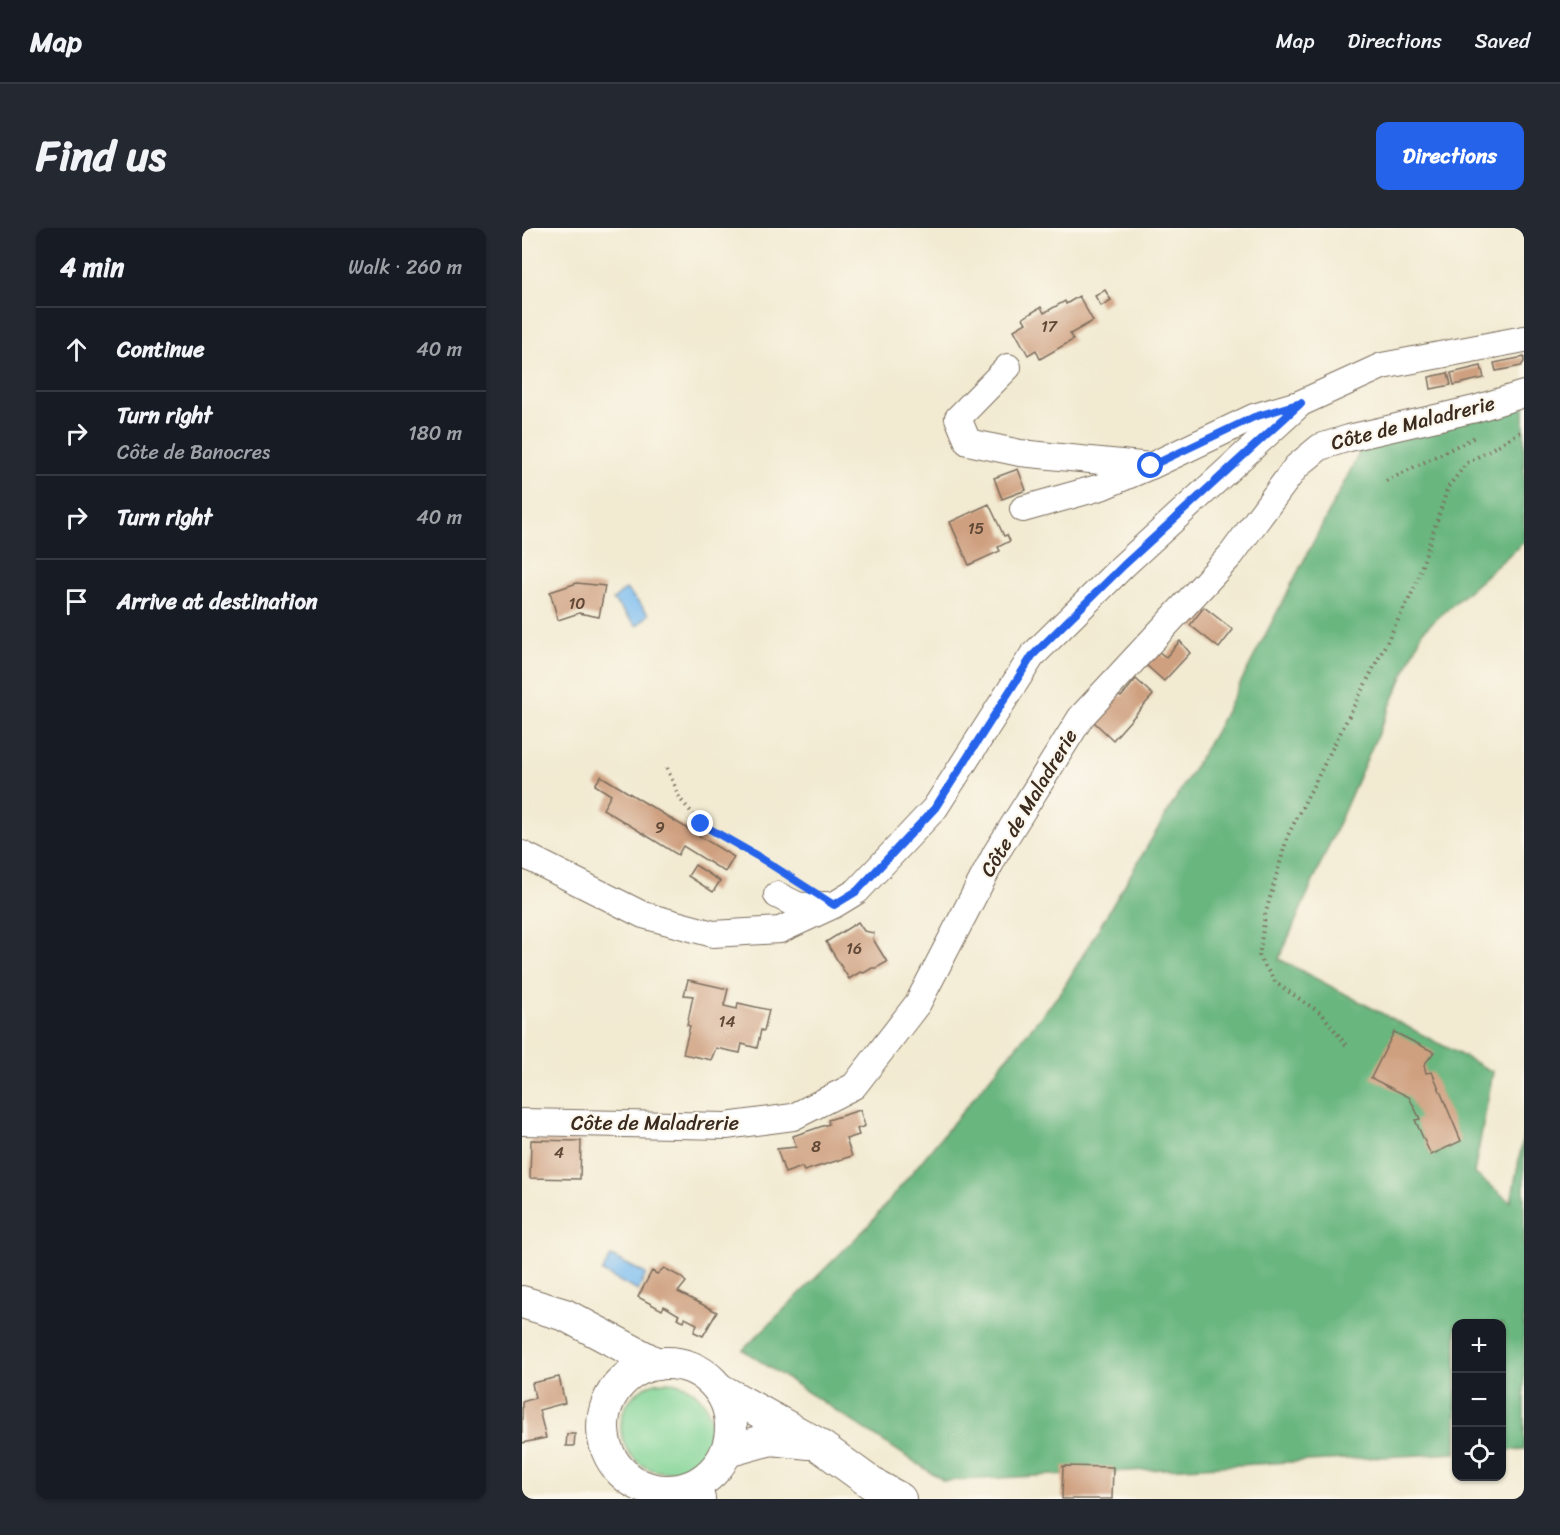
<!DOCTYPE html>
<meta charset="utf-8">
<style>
:root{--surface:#171b24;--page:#242831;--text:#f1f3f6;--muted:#9ea1a6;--line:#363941;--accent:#2563eb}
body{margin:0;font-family:Sriracha,sans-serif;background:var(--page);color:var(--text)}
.controls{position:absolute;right:18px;bottom:18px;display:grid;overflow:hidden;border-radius:12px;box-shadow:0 2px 4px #0004}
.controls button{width:54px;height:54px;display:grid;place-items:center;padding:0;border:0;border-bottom:2px solid var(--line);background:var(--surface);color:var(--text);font:30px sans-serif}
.stop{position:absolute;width:18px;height:18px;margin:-14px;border:4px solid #2563eb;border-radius:50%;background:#fff}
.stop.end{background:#2563eb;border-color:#fff;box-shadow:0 2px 6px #0008}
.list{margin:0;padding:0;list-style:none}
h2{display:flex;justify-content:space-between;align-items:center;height:78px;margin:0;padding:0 24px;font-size:26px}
h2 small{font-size:20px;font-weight:400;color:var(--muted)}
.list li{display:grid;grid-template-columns:39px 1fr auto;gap:18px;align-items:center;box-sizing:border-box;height:84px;padding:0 24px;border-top:2px solid var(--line)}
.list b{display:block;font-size:22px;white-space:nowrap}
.list p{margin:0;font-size:20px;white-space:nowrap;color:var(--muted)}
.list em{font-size:20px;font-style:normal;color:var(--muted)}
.icon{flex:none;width:33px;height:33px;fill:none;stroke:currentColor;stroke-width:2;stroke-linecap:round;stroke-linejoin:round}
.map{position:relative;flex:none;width:1002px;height:1271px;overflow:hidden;border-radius:12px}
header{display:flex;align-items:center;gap:36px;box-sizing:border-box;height:84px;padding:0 30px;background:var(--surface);border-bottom:2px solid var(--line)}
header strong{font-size:28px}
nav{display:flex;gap:33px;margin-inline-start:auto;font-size:21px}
.intro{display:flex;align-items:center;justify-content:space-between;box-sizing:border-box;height:144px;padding:0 36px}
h1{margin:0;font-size:42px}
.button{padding:15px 27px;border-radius:12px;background:var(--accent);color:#fff;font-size:21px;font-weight:700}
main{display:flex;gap:36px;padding:0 36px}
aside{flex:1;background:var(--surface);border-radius:12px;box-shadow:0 2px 4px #0004}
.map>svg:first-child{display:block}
.green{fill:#82d496;stroke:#5e7f5a;stroke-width:1.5}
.forest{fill:#69b67f;stroke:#52704e;stroke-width:1.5}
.water{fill:#7abcef;stroke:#5a7386;stroke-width:1.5}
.building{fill:#cfa080}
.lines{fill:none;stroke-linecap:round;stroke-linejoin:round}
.minor-casing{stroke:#7b6d5d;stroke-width:28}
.major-casing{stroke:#7b6d5d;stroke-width:34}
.path{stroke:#7b6d5d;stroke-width:4;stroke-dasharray:1.5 4.5;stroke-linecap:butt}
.minor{stroke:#fff;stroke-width:26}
.major{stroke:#fff;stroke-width:32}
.route{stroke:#2563eb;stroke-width:8}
.labels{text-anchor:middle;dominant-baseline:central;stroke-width:4.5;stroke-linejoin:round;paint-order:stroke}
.number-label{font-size:16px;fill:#604836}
.street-label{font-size:20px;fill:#3b2a1e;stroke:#fbf7ec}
</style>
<header>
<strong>Map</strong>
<nav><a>Map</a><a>Directions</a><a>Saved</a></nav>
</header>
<div class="intro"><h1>Find us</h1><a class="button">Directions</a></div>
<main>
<aside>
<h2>4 min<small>Walk · 260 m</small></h2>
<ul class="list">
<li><svg class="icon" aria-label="ahead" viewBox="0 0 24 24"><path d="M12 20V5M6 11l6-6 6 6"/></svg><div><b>Continue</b></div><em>40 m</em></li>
<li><svg class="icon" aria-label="right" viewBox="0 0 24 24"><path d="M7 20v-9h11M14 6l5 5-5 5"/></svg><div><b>Turn right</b><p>Côte de Banocres</p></div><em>180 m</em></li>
<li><svg class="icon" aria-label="right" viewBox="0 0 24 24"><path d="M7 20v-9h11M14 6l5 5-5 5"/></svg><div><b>Turn right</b></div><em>40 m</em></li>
<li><svg class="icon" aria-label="arrive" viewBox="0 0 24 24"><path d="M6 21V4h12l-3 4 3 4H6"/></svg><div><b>Arrive at destination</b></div></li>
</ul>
</aside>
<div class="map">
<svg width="1002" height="1271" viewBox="0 0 1002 1271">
<rect width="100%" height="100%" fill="#fbf7ec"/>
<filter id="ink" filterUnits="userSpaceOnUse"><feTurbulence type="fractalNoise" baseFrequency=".0167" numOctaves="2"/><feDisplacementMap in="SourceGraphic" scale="12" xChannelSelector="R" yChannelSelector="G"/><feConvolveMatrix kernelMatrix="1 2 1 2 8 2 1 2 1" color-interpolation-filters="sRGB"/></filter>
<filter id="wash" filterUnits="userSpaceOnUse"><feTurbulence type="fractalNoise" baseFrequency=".008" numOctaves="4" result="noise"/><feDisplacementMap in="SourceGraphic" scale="24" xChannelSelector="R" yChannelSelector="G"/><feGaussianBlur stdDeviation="1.35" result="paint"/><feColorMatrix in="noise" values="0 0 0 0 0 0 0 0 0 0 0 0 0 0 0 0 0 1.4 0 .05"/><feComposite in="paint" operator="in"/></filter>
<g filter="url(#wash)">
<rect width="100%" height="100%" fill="#f2ead1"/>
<circle class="green" cx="144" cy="1199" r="45"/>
<polygon class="forest" points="1002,171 1002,314 901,403 757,731 971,844 952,945 989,974 1002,905 1002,1221 980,1223 980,1096 934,1096 934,1225 422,1253 221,1122 346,998 539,764 692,506 841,218"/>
<g class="water">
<polygon points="104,361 127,386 115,398 91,372"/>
<polygon points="89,1028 124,1046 116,1063 80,1044"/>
</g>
<g id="blocks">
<g class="building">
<polygon points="583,62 589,72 579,78 573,68"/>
<polygon points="557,68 571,93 548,106 551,112 518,131 514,122 506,127 492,102 504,95 501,90 519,79 522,85 543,73 544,76"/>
<polygon points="1002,129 1002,134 999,138 974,143 972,135"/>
<polygon points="959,138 962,150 932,157 929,145"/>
<polygon points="926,145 929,157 909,161 907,149"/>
<polygon points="496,241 504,262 480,271 472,250"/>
<polygon points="467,276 482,308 485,307 488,313 476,319 478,323 447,337 428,294"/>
<polygon points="55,355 83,358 77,389 57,385 36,392 28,364"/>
<polygon points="682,379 711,402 697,420 668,397"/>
<polygon points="658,413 668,425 642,453 624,437 637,424 644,429"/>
<polygon points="614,451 631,467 591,512 571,493 593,466 599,469"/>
<polygon points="79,548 212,629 203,644 161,618 156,627 81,581 89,567 73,557"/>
<polygon points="173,637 198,653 191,664 166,648"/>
<polygon points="336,694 342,703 352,705 351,711 365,734 354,740 350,740 342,745 338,744 327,751 304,714"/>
<polygon points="166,752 206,761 202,778 215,781 216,775 247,782 242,803 239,802 235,820 220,816 218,825 194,820 189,832 161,826 168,798 165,797 171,768 162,767"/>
<polygon points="872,804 912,824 902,837 904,845 910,844 939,913 909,927 893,892 898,891 887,869 849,850"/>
<polygon points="338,882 343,898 335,901 337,907 324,911 330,928 282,943 280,939 263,945 255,921 274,919 271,908 307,896 306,892"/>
<polygon points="9,912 59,913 58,951 8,950"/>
<polygon points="142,1040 159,1049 164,1054 156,1064 195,1084 181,1108 172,1104 175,1096 163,1090 162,1093 155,1090 157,1087 142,1078 140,1082 116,1069 130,1043 135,1046"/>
<polygon points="37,1149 43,1175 17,1182 24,1210 0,1215 0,1174 13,1170 10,1155"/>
<polygon points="45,1206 53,1206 52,1218 44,1218"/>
<polygon points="541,1238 591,1239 590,1271 540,1271"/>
</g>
</g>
</g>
<g filter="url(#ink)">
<use href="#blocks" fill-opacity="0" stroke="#7b6d5d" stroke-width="1.5"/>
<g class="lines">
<defs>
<g id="minor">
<polyline points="486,139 436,190 446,214 498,225 629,238 732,189 773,177"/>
<polyline points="501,281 579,259 626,239"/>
<polyline points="0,626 121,687 191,706 258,702 312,677 335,663 413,580 510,428 602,337 779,175 860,138 1002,111"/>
<polyline points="255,667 277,678 305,677"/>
<polyline points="0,894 204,898 271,889 332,858 396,775 474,625 559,489 709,327 774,239 798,219 827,210 953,181 1002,166"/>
<polyline points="176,1255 180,1271"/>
<polyline points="133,1262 141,1271"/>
</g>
<g id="major">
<polyline points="0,1074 43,1087 135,1136"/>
<circle cx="145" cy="1199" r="64"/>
<polyline points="197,1161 294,1215 349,1255 378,1271"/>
<polyline points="205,1223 249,1211 287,1215"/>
</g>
</defs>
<use href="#minor" class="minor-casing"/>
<use href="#major" class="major-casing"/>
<g class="path">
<polyline points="864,253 955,208"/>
<polyline points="145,540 158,571 179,595 255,641"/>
<polyline points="824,817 800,786 754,755 737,729 743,687 766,607 893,359 926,259 945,235 1002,202"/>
</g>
<use href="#minor" class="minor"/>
<use href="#major" class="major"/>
</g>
</g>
<g class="lines" filter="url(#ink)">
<polyline class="route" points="179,596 237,629 312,677 335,663 413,580 510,428 602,337 779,175 732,189 629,238"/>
</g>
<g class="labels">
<g class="number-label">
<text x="527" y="98">17</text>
<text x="454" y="300">15</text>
<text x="55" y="375">10</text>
<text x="138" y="599">9</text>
<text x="332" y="720">16</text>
<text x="205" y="793">14</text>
<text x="294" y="918">8</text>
<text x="37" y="924">4</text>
</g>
<g class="street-label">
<text transform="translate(891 195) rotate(-14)">Côte de Maladrerie</text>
<text transform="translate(507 575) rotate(-59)">Côte de Maladrerie</text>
<text x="133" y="895">Côte de Maladrerie</text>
</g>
</g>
</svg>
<div class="controls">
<button>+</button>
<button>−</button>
<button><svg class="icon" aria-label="locate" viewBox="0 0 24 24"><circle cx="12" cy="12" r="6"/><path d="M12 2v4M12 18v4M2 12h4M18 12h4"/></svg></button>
</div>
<div class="stop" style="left:629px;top:238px"></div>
<div class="stop end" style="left:179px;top:596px"></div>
</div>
</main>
